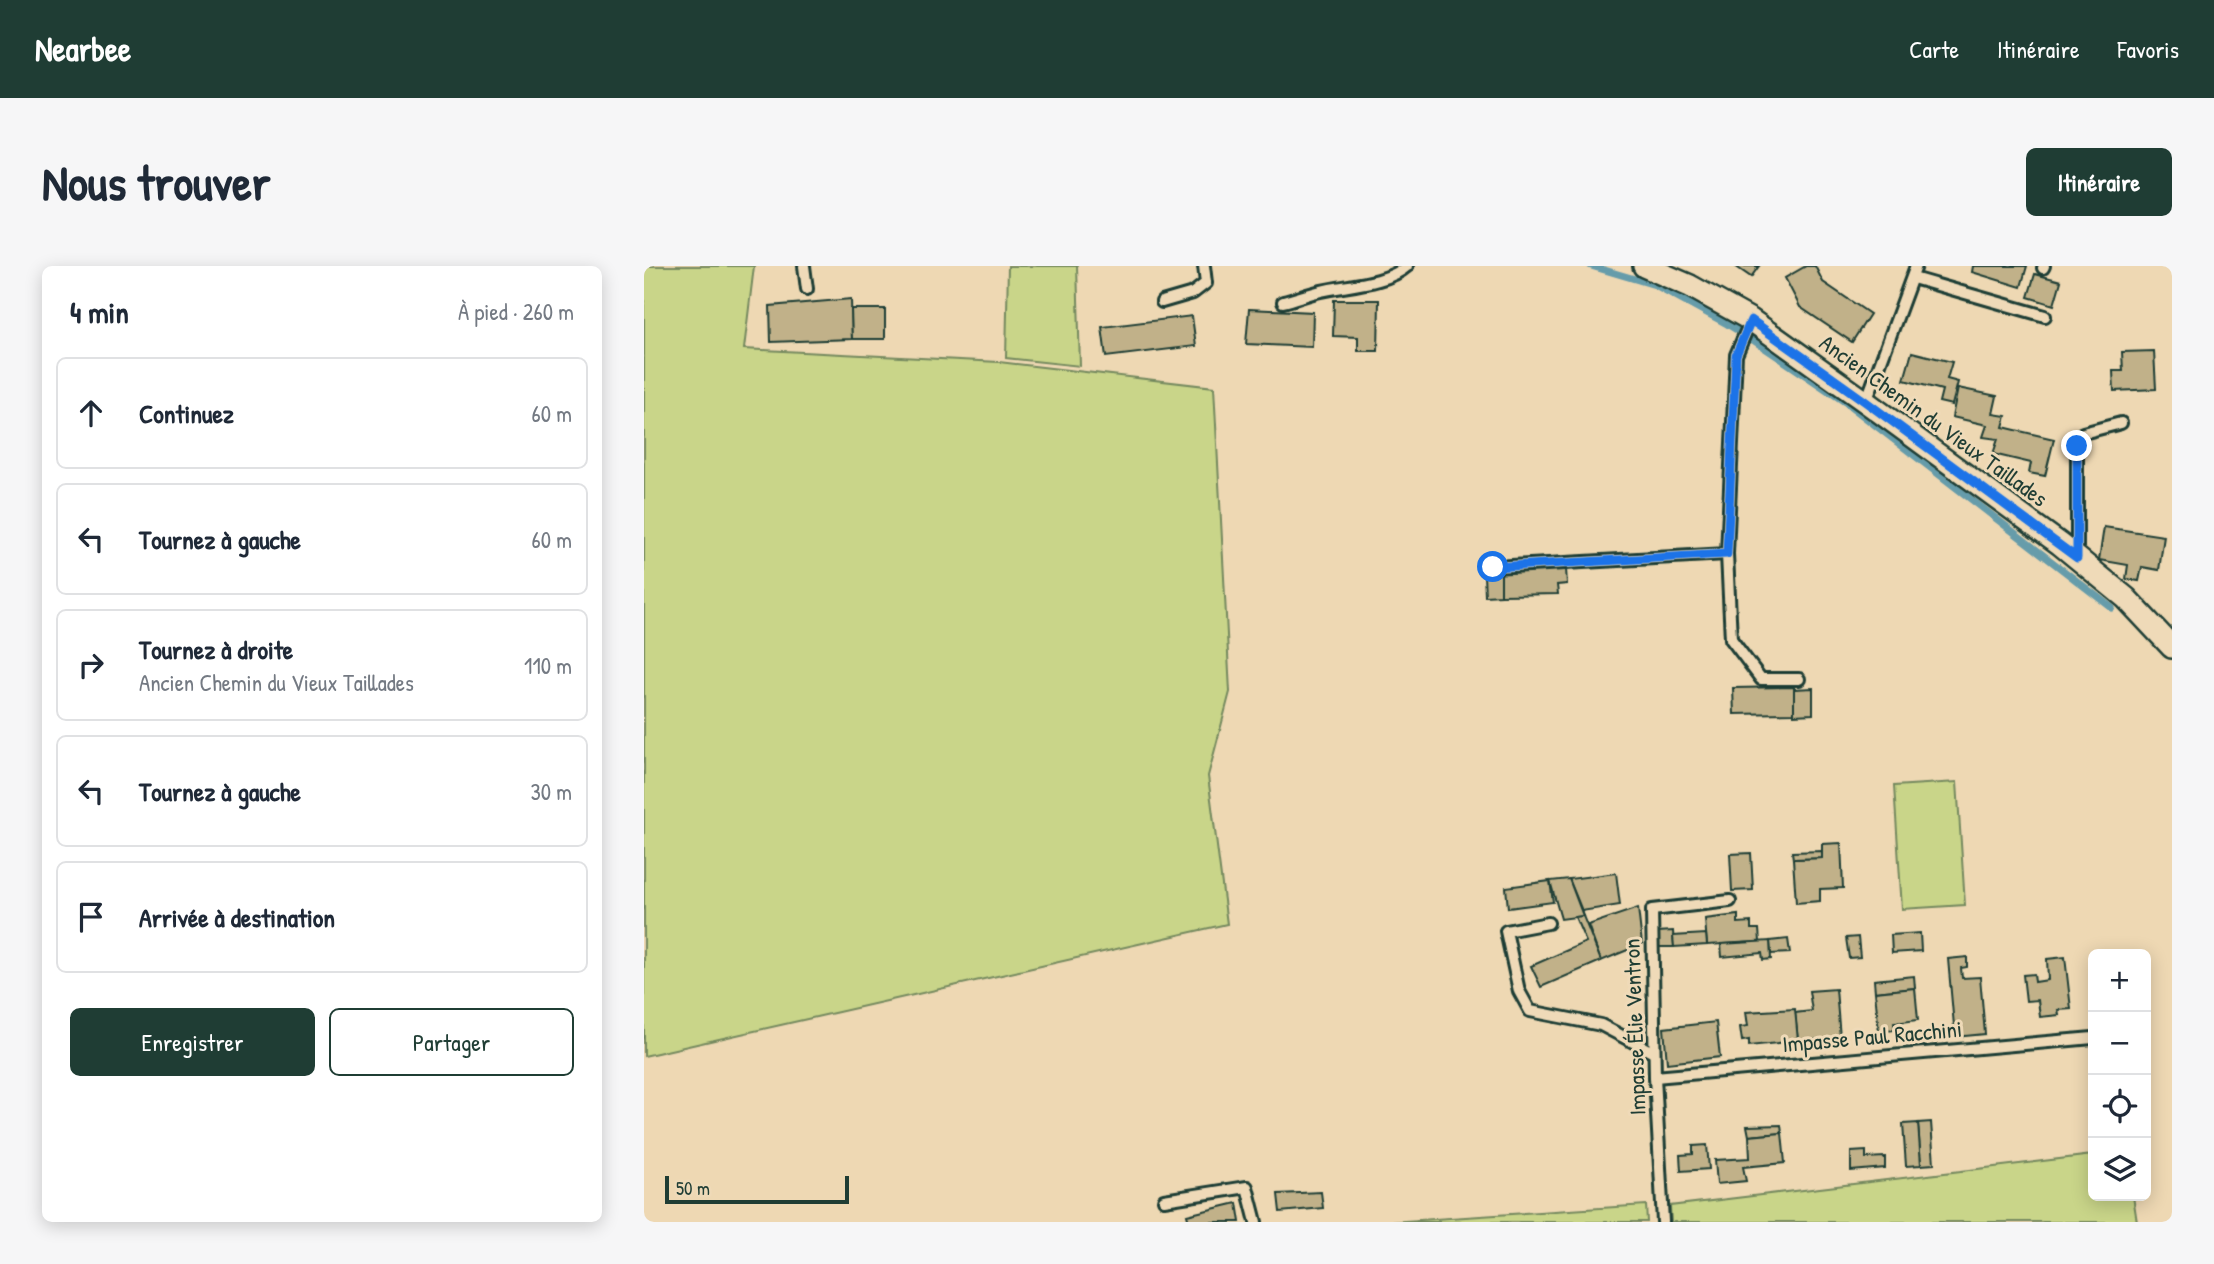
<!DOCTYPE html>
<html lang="fr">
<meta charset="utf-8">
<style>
:root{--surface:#fff;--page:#f6f6f7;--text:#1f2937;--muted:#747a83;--line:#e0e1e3;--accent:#1f3d34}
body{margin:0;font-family:"Patrick Hand",sans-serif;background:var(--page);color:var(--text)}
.controls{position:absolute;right:21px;bottom:21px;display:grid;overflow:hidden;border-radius:10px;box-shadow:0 4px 18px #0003}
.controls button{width:63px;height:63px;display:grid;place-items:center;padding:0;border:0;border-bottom:2px solid var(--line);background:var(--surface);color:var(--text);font:35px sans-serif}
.scale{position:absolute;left:21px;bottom:18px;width:184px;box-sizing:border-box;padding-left:7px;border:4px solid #1f3d34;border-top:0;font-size:19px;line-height:24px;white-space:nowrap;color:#1f3d34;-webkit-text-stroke:5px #efdab8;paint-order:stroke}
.stop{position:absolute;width:21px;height:21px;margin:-16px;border:5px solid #1a73e8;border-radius:50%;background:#fff}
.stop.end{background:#1a73e8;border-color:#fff;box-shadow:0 2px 7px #0008}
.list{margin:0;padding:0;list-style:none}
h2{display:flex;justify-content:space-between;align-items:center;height:91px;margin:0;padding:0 28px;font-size:30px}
h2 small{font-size:23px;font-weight:400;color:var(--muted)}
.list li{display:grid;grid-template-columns:46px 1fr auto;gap:21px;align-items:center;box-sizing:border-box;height:112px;margin:0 14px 14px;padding:0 14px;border:2px solid var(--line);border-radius:10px}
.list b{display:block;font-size:26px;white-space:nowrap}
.list p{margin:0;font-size:23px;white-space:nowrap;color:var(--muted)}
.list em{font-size:23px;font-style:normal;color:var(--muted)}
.actions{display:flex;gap:14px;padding:21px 28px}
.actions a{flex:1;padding:16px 0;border:2px solid var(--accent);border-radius:10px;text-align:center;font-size:24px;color:var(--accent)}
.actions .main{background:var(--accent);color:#fff}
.icon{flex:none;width:38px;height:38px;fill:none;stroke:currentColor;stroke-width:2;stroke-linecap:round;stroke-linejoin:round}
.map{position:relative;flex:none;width:1528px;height:956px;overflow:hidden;border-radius:10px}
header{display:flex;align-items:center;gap:42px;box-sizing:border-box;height:98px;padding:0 35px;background:var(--accent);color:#fff}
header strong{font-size:33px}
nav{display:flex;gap:38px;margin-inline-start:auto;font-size:24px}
.intro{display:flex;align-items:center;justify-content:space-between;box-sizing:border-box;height:168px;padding:0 42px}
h1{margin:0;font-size:49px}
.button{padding:18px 32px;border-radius:10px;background:var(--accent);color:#fff;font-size:24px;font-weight:700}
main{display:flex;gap:42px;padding:0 42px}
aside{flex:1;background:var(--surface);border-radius:10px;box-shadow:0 4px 18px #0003}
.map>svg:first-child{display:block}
.green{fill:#c9d589;stroke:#74895e;stroke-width:2}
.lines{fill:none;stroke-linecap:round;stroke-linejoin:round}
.stream{stroke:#669caa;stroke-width:7}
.building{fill:#c1b189;stroke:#1f3d34;stroke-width:2}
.lane-casing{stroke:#1f3d34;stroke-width:16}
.street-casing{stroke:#1f3d34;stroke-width:26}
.lane{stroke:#efdab8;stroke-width:10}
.street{stroke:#efdab8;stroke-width:21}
.route{stroke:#1a73e8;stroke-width:9}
.labels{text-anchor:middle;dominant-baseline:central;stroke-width:6;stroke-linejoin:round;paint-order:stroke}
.street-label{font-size:23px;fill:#1f3d34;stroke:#efdab8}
</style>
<header>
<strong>Nearbee</strong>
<nav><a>Carte</a><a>Itinéraire</a><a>Favoris</a></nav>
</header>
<div class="intro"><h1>Nous trouver</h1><a class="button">Itinéraire</a></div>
<main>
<aside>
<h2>4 min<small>À pied · 260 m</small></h2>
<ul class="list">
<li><svg class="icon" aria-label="ahead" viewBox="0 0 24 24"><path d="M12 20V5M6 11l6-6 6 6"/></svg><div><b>Continuez</b></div><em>60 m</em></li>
<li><svg class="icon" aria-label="left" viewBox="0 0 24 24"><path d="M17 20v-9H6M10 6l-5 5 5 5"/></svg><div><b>Tournez à gauche</b></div><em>60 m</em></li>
<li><svg class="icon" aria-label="right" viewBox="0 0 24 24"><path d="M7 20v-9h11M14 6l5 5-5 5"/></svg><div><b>Tournez à droite</b><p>Ancien Chemin du Vieux Taillades</p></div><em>110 m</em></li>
<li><svg class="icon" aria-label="left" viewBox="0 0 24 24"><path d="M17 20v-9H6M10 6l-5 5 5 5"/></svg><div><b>Tournez à gauche</b></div><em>30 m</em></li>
<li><svg class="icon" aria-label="arrive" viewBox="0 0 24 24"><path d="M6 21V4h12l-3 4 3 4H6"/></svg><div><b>Arrivée à destination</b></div></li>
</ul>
<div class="actions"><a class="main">Enregistrer</a><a>Partager</a></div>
</aside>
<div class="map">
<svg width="1528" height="956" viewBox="0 0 1528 956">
<rect width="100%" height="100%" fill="#eed8b3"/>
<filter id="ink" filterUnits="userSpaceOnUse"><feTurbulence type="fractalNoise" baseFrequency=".0143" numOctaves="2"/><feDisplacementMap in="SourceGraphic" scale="14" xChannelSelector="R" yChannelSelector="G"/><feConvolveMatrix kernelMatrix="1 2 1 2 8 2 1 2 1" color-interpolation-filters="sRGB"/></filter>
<g filter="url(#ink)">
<g class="green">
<polygon points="0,0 110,0 100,83 355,96 570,121 586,426 564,510 583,658 0,790"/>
<polygon points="364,0 433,0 436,100 362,92"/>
<polygon points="1313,516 1321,639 1258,643 1250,520"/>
<polygon points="1449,889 1449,930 1489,930 1493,956 1027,956 1026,940"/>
<polygon points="1002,939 1003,956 745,956"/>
</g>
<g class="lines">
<polyline class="stream" points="947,0 1011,19 1083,58 1109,74 1201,136 1468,342"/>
</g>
<g class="building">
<polygon points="1091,0 1115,0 1107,11"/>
<polygon points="1162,0 1171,0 1179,16 1226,48 1208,76 1156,41 1141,12"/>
<polygon points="1329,0 1383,0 1377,21 1328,6"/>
<polygon points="1391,8 1417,15 1410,39 1384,31"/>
<polygon points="207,33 208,73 127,76 126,40"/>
<polygon points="690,34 735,34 734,85 714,85 714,71 689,70"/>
<polygon points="207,43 241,43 241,73 208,73"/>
<polygon points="605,43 669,46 668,81 602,78"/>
<polygon points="548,50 552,80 462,91 458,61"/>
<polygon points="1510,85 1512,123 1470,125 1469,105 1479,105 1478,86"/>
<polygon points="1268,86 1308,96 1303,113 1314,116 1308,139 1295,136 1298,124 1260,114"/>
<polygon points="1314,122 1353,130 1349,148 1362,150 1359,161 1410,173 1401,210 1385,207 1387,197 1349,188 1354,173 1339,171 1343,159 1308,151"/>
<polygon points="1460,261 1520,270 1515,304 1498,301 1495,315 1482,313 1484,299 1455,294"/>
<polygon points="922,303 923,318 913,319 914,328 857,329 857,307"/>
<polygon points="857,307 857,329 841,330 840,309"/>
<polygon points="1150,421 1150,447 1090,448 1089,422"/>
<polygon points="1169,422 1169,448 1150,449 1150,423"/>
<polygon points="1197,577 1199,622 1176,623 1176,635 1152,637 1149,593 1178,592 1178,578"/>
<polygon points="1178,585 1178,592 1149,593 1148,586"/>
<polygon points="1107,587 1109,624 1088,625 1086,588"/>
<polygon points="972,607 976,639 938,645 925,613"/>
<polygon points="925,613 939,650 917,653 906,615"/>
<polygon points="906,615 909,636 864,642 862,621"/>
<polygon points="994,642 998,678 957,695 944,659"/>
<polygon points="1094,649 1094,657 1107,656 1107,663 1115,663 1116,676 1063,679 1061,653"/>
<polygon points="939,650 957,695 897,721 887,700 942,676 931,651"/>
<polygon points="1029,665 1030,681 1014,681 1013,666"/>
<polygon points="1276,667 1277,685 1248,687 1247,669"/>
<polygon points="1062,668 1063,679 1030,681 1029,670"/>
<polygon points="1214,671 1216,691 1205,692 1202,672"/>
<polygon points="1144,673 1146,687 1127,688 1126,675"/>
<polygon points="1126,675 1127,693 1119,694 1118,687 1078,691 1077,678"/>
<polygon points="1323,691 1323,701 1317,702 1318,712 1336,711 1341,768 1311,771 1304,693"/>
<polygon points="1421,691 1427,743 1414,744 1415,749 1396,751 1394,734 1382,735 1379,709 1390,708 1391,716 1404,714 1403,693"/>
<polygon points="1270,710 1271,722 1231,726 1230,714"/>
<polygon points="1271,722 1274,754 1250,757 1251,764 1235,766 1231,726"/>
<polygon points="1192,723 1196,772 1154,775 1151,747 1168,745 1165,725"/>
<polygon points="1151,743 1154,775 1105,780 1105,774 1098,775 1096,761 1104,760 1102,746"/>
<polygon points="1072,756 1076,791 1023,797 1020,762"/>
<polygon points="1287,856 1290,898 1277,899 1274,857"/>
<polygon points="1274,857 1277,899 1262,900 1259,858"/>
<polygon points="1137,859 1138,867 1105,870 1103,860"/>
<polygon points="1138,867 1141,897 1099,901 1102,915 1073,918 1071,894 1106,892 1105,870"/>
<polygon points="1063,879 1065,903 1037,905 1036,889 1049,888 1049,880"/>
<polygon points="1222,885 1222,892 1241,891 1241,902 1207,905 1207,886"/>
<polygon points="677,926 679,942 636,946 634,928"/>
<polygon points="593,937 596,956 545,956 543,949"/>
</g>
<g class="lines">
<defs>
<g id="lane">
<polyline points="160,0 163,23"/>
<polyline points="1399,2 1400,0"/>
<polyline points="1269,12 1401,50"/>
<polyline points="518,36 549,27 562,17 560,0"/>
<path d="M639,36C652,33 664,28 677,25C702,19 743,18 763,0"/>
<polyline points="1107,54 1092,89 1083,288 1087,373 1117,413 1155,413"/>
<polyline points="1222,136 1272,0"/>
<polyline points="1433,290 1433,180 1439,167 1477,157"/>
<polyline points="849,301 1083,288"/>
<polyline points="904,657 862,665 875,725 886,745 957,759 1010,787"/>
<polyline points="1011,811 1449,772"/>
<polyline points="520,934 603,921 612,956"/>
<polyline points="1019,956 1011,811 1008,644 1086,635"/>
</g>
<polyline id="street" points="1000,0 1046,20 1107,54 1222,136 1416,278 1482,332 1528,381"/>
</defs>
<use href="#lane" class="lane-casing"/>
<use href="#street" class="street-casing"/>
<use href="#lane" class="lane"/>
<use href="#street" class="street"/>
</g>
</g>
<g class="lines" filter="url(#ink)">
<polyline class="route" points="849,301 1083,288 1092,89 1107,54 1222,136 1433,292 1433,180"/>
</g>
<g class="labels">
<g class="street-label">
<text transform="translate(1290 154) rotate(36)">Ancien Chemin du Vieux Taillades</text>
<text transform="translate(990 761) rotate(-92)">Impasse Élie Ventron</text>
<text transform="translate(1228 770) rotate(-5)">Impasse Paul Racchini</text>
</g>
</g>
</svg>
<div class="controls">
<button>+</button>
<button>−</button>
<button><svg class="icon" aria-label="locate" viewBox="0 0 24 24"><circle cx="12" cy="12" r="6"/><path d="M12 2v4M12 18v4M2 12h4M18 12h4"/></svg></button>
<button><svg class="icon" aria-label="layers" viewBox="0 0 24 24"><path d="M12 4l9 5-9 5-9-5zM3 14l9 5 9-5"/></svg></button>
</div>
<div class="scale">50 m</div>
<div class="stop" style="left:849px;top:301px"></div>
<div class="stop end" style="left:1433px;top:180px"></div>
</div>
</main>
